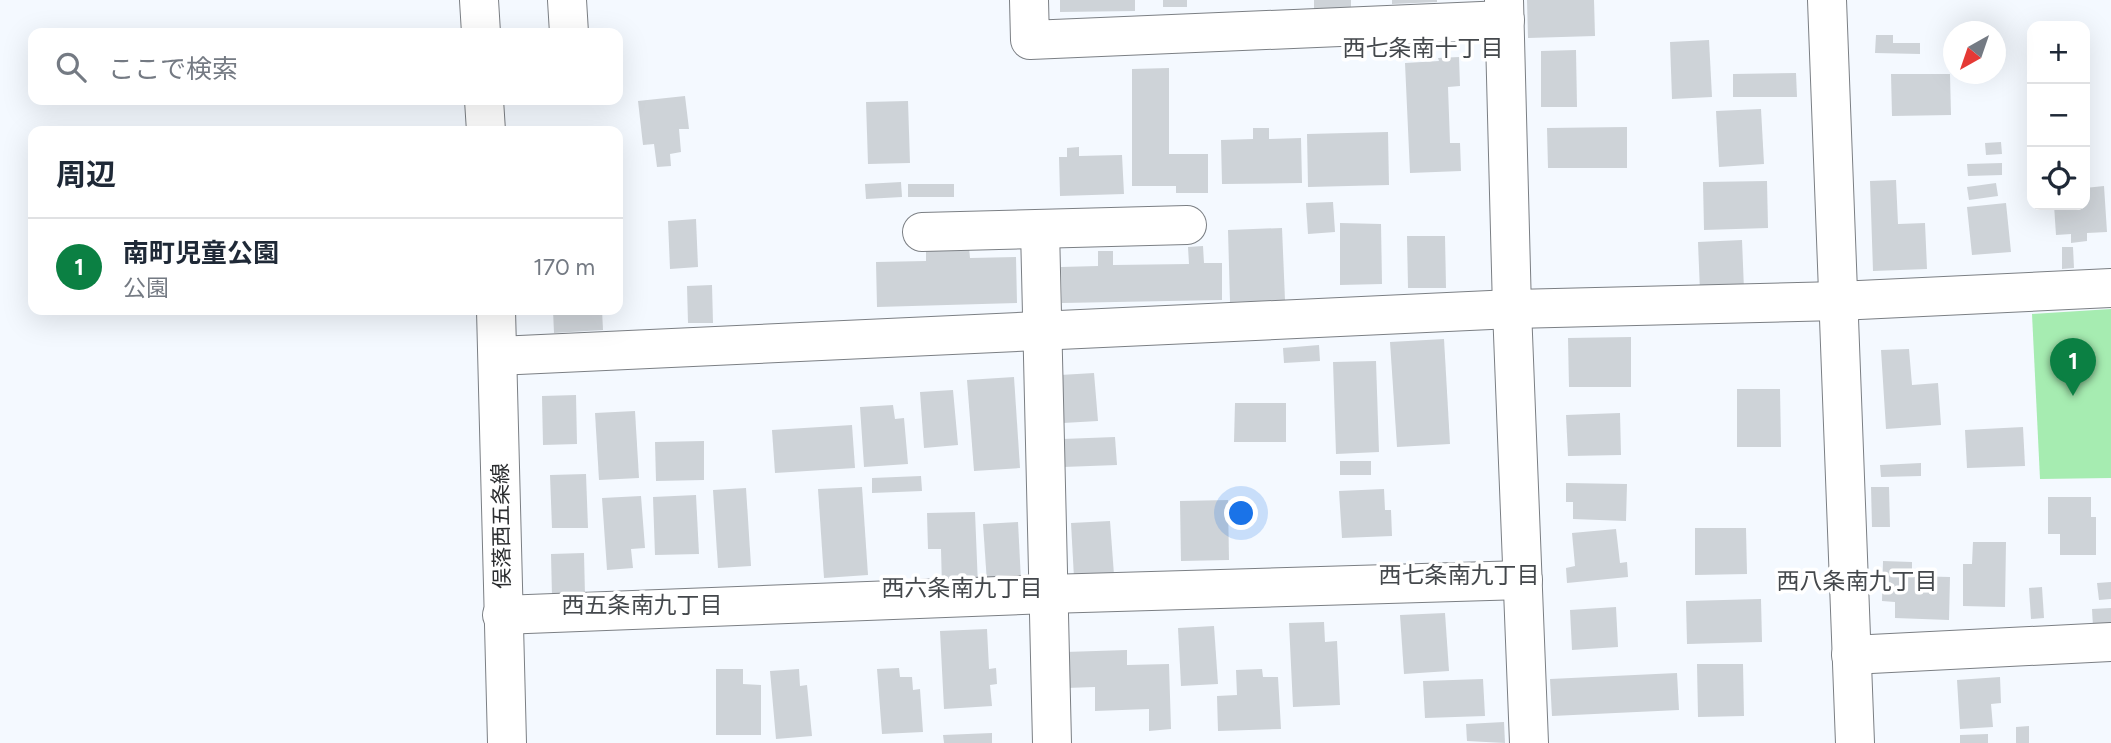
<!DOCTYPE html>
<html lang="ja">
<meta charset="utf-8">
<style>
:root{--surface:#fff;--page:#f2f2f3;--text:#1f2937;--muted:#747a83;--line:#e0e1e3;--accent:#0b8043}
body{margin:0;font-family:Figtree,"Noto Sans JP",sans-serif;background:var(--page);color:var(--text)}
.controls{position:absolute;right:21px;top:21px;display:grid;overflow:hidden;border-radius:14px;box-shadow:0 7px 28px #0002}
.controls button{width:63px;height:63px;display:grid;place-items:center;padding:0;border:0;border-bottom:2px solid var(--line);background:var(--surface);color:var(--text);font:35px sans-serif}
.compass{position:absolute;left:1943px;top:21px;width:63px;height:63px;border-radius:50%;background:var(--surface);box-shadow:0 7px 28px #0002;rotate:220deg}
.you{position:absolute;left:1242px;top:514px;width:24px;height:24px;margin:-18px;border:5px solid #fff;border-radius:50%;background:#1a73e8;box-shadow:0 0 0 10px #1a73e833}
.badge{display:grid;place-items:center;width:46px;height:46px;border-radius:50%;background:var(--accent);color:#fff;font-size:23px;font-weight:700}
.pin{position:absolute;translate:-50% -58px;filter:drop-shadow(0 2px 4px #0008)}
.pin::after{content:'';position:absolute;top:37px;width:24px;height:21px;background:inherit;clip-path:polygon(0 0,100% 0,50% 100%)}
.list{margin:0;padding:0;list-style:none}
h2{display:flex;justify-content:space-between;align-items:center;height:91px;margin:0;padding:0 28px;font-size:30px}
h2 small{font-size:23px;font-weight:400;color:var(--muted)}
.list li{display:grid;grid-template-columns:46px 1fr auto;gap:21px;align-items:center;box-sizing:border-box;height:98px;padding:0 28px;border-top:2px solid var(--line)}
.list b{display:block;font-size:26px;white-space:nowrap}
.list p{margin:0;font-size:23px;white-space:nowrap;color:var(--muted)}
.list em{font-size:23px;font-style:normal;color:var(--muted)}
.icon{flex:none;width:38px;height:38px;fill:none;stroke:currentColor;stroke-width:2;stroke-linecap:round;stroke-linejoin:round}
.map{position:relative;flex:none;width:2111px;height:743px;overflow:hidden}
.search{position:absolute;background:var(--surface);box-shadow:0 7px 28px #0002;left:28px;top:28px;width:595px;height:77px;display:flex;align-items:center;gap:18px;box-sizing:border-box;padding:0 24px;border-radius:14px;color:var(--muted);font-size:26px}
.panel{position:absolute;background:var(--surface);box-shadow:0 7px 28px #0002;left:28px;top:126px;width:595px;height:189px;border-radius:14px}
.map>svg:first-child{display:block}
.green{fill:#a6ecb1}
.building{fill:#ced3d8}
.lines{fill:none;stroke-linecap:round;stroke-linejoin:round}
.minor-casing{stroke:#7b7f84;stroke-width:40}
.major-casing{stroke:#7b7f84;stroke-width:40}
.minor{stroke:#fff;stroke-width:38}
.major{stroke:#fff;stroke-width:38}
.labels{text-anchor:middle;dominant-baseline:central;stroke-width:7;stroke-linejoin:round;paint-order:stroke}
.street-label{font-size:21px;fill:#2b2d2f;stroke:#fff}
.neighbourhood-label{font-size:23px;fill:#44484c;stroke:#fff}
</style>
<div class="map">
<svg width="2111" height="743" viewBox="0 0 2111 743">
<rect width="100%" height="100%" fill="#f4f9ff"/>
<polygon class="green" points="2111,309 2111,478 2040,479 2032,314"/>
<g class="building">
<polygon points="1060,0 1135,0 1135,11 1060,12"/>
<rect x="1163" y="0" width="24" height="7"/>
<polygon points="1314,0 1351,0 1351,11 1314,12"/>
<polygon points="1392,0 1437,0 1437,2 1392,4"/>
<polygon points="1527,0 1594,0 1595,36 1528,38"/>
<polygon points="1876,35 1893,35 1893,43 1920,43 1920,54 1875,53"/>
<polygon points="1709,40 1712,97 1672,99 1670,42"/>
<polygon points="1576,50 1577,107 1541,107 1541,51"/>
<polygon points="1459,57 1460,86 1448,87 1450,143 1460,143 1461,171 1410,173 1405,63 1439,61 1438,58"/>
<polygon points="1169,68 1169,154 1208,154 1208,193 1176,193 1176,186 1132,186 1132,69"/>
<polygon points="1796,73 1797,97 1733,97 1733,74"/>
<polygon points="1891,74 1950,74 1951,115 1892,116"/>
<polygon points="685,96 689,129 679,129 681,152 670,154 671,166 657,167 654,144 643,145 638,101"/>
<polygon points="908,101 910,163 868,164 866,102"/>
<polygon points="1761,109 1764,164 1719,167 1716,111"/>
<polygon points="602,127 602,131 560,131 560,129"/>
<polygon points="1627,127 1627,168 1548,168 1547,128"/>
<polygon points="1253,128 1269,128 1269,139 1301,138 1302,183 1222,184 1221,140 1253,139"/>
<polygon points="1388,132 1389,185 1308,187 1307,134"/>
<polygon points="2001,142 2002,154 1986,155 1985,143"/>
<polygon points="1079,147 1079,156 1122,155 1124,194 1060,196 1059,157 1067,157 1067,148"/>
<polygon points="2002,163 2002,175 1968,176 1967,164"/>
<polygon points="1896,180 1898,224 1925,223 1927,269 1873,271 1870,181"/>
<polygon points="1767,181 1768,228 1704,230 1703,182"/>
<polygon points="901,182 902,197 866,199 865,184"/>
<polygon points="1996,183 1998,196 1969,200 1967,187"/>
<rect x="908" y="184" width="46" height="13"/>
<polygon points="2104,186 2107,232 2087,233 2087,241 2071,243 2071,234 2056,235 2054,205 2085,205 2085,188"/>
<polygon points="1333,202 1335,232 1308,234 1306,203"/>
<polygon points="2006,203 2011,252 1972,255 1967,207"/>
<polygon points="696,219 698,267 670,269 668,221"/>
<polygon points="1340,223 1381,224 1382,284 1340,285"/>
<polygon points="1282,228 1285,300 1230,302 1228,230"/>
<polygon points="1407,236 1445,236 1446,288 1408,288"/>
<polygon points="1742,240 1744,290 1700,292 1698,242"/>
<polygon points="1203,246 1204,263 1222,263 1222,300 1062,303 1061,267 1098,266 1098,251 1113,251 1113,265 1189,264 1188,247"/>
<polygon points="2062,247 2073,247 2074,268 2062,269"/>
<polygon points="969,248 970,258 1016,257 1017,303 877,307 876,262 926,261 926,249"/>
<polygon points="712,285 713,323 688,323 687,286"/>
<polygon points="553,310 602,310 603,330 554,333"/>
<polygon points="1631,337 1631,387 1569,387 1568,338"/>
<polygon points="1444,339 1450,444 1397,447 1390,342"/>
<polygon points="1319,345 1320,361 1284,363 1283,348"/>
<polygon points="1909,349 1912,385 1938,383 1941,425 1886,429 1881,350"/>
<polygon points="1376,361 1379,452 1336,454 1333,362"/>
<polygon points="1094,373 1098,421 1063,423 1060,375"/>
<polygon points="1014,377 1020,468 974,471 967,380"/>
<polygon points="1737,389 1780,389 1781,447 1737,447"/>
<polygon points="953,390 958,445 924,448 920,392"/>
<polygon points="576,395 577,444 543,445 542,396"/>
<polygon points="1235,403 1286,403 1286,442 1234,442"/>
<polygon points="893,405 895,419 904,418 908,464 864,467 860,407"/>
<polygon points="635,411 639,478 599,480 595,413"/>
<polygon points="1620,413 1621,455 1568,456 1566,415"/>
<polygon points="852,425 855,468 775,473 772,430"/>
<polygon points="2023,427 2025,466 1967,468 1965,430"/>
<polygon points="1115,437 1117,465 1063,467 1062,439"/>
<polygon points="704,441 704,480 656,481 655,442"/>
<rect x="1340" y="461" width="31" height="14"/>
<polygon points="1921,463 1921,476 1881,477 1880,465"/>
<polygon points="586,474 588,528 552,528 550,475"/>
<polygon points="921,476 922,491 872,493 872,478"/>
<polygon points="1566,483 1627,484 1626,521 1573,519 1573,502 1566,502"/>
<polygon points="862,487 868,575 824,578 818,489"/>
<polygon points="1871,487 1889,487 1890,527 1872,527"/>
<polygon points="746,488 751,566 718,568 713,490"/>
<polygon points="1384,489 1385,510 1391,510 1392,536 1342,538 1339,491"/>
<polygon points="696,495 699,554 655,555 653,497"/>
<polygon points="641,496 645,548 631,549 633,568 607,570 602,498"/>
<polygon points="2048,497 2091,497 2091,517 2096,517 2096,555 2060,555 2060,534 2048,534"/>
<polygon points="1228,500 1229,560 1181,561 1180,501"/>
<polygon points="975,512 978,586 942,587 941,549 928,549 927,513"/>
<polygon points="1110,521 1114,575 1074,578 1071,523"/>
<polygon points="1018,522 1021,581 987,583 983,524"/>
<polygon points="1695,528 1746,528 1747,574 1695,575"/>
<polygon points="1616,529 1620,563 1627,562 1628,577 1567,583 1566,568 1575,566 1572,533"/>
<polygon points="1973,542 2006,542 2005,607 1963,606 1963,564 1972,564"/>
<polygon points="584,553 585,596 552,597 551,554"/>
<polygon points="1883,561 1912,562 1912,576 1950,577 1949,620 1895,618 1895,602 1882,601"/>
<polygon points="2111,582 2111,599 2099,600 2097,583"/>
<polygon points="2042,587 2044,618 2031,619 2029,588"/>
<polygon points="1761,599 1762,642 1687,644 1686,601"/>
<polygon points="1616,607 1618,647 1572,650 1570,610"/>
<polygon points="2111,608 2111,625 2093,627 2092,609"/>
<polygon points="1445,613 1449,671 1404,674 1400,615"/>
<polygon points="1324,622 1325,642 1337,641 1340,705 1293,707 1289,623"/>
<polygon points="1214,626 1218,684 1181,686 1178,628"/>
<polygon points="987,629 989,669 996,668 997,684 990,685 992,706 944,709 940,631"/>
<polygon points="1127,650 1127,665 1169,664 1171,729 1149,731 1149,709 1095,711 1095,687 1066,688 1065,652"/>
<polygon points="1697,664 1743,664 1744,716 1698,717"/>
<polygon points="899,668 900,677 912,677 913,690 920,689 923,732 882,734 877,669"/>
<polygon points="716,669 743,669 743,684 761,685 761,735 716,735"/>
<polygon points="799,669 800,686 807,685 812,736 776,739 770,671"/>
<polygon points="1262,669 1263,677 1278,677 1281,729 1218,731 1217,696 1237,695 1236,670"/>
<polygon points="1677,673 1679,710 1552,716 1550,679"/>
<polygon points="2000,677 2001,703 1991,704 1993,727 1960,729 1957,680"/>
<polygon points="1483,679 1485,716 1425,718 1423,681"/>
<polygon points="1504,722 1505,743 1467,741 1466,724"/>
<polygon points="2029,726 2029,743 2016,743 2016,727"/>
<polygon points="992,733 992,743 944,743 943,735"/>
<polygon points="1988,734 1988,743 1960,743 1960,735"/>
</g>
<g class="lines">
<defs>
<g id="minor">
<polyline points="567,0 569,33"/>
<polyline points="1029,0 1030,40 1505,20"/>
<polyline points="1504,0 1512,309 1529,743"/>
<polyline points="1827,0 1855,743"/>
<polyline points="1040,229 1052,743"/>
<polyline points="922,232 1187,225"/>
<polyline points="498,356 1512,309 1838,301 2111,288"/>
<polyline points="502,615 1048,594 1523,580"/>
<polyline points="1851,655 2111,642"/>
</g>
<g id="major">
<polyline points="479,0 481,33"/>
<polyline points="484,100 486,131"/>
<polyline points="496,310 507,743"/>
</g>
</defs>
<use href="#minor" class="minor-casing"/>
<use href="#major" class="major-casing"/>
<use href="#minor" class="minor"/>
<use href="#major" class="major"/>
</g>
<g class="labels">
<g class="street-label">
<text transform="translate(501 526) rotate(-91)">俣落西五条線</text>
</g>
<g class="neighbourhood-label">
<text x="1423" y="48">西七条南十丁目</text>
<text x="1459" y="575">西七条南九丁目</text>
<text x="1857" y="581">西八条南九丁目</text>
<text x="962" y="588">西六条南九丁目</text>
<text x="642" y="605">西五条南九丁目</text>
</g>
</g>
</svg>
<div class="controls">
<button>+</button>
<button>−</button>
<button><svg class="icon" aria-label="locate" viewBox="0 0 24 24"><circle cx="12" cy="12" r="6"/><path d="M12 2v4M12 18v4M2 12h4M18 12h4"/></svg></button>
</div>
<svg class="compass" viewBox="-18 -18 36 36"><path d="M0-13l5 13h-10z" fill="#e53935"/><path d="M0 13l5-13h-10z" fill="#747a83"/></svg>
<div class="you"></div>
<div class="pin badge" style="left:2073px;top:396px">1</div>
<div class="search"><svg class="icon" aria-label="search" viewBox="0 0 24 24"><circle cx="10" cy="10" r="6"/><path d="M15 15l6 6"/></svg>ここで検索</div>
<section class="panel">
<h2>周辺<small></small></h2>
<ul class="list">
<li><span class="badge">1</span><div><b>南町児童公園</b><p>公園</p></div><em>170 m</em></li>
</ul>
</section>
</div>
